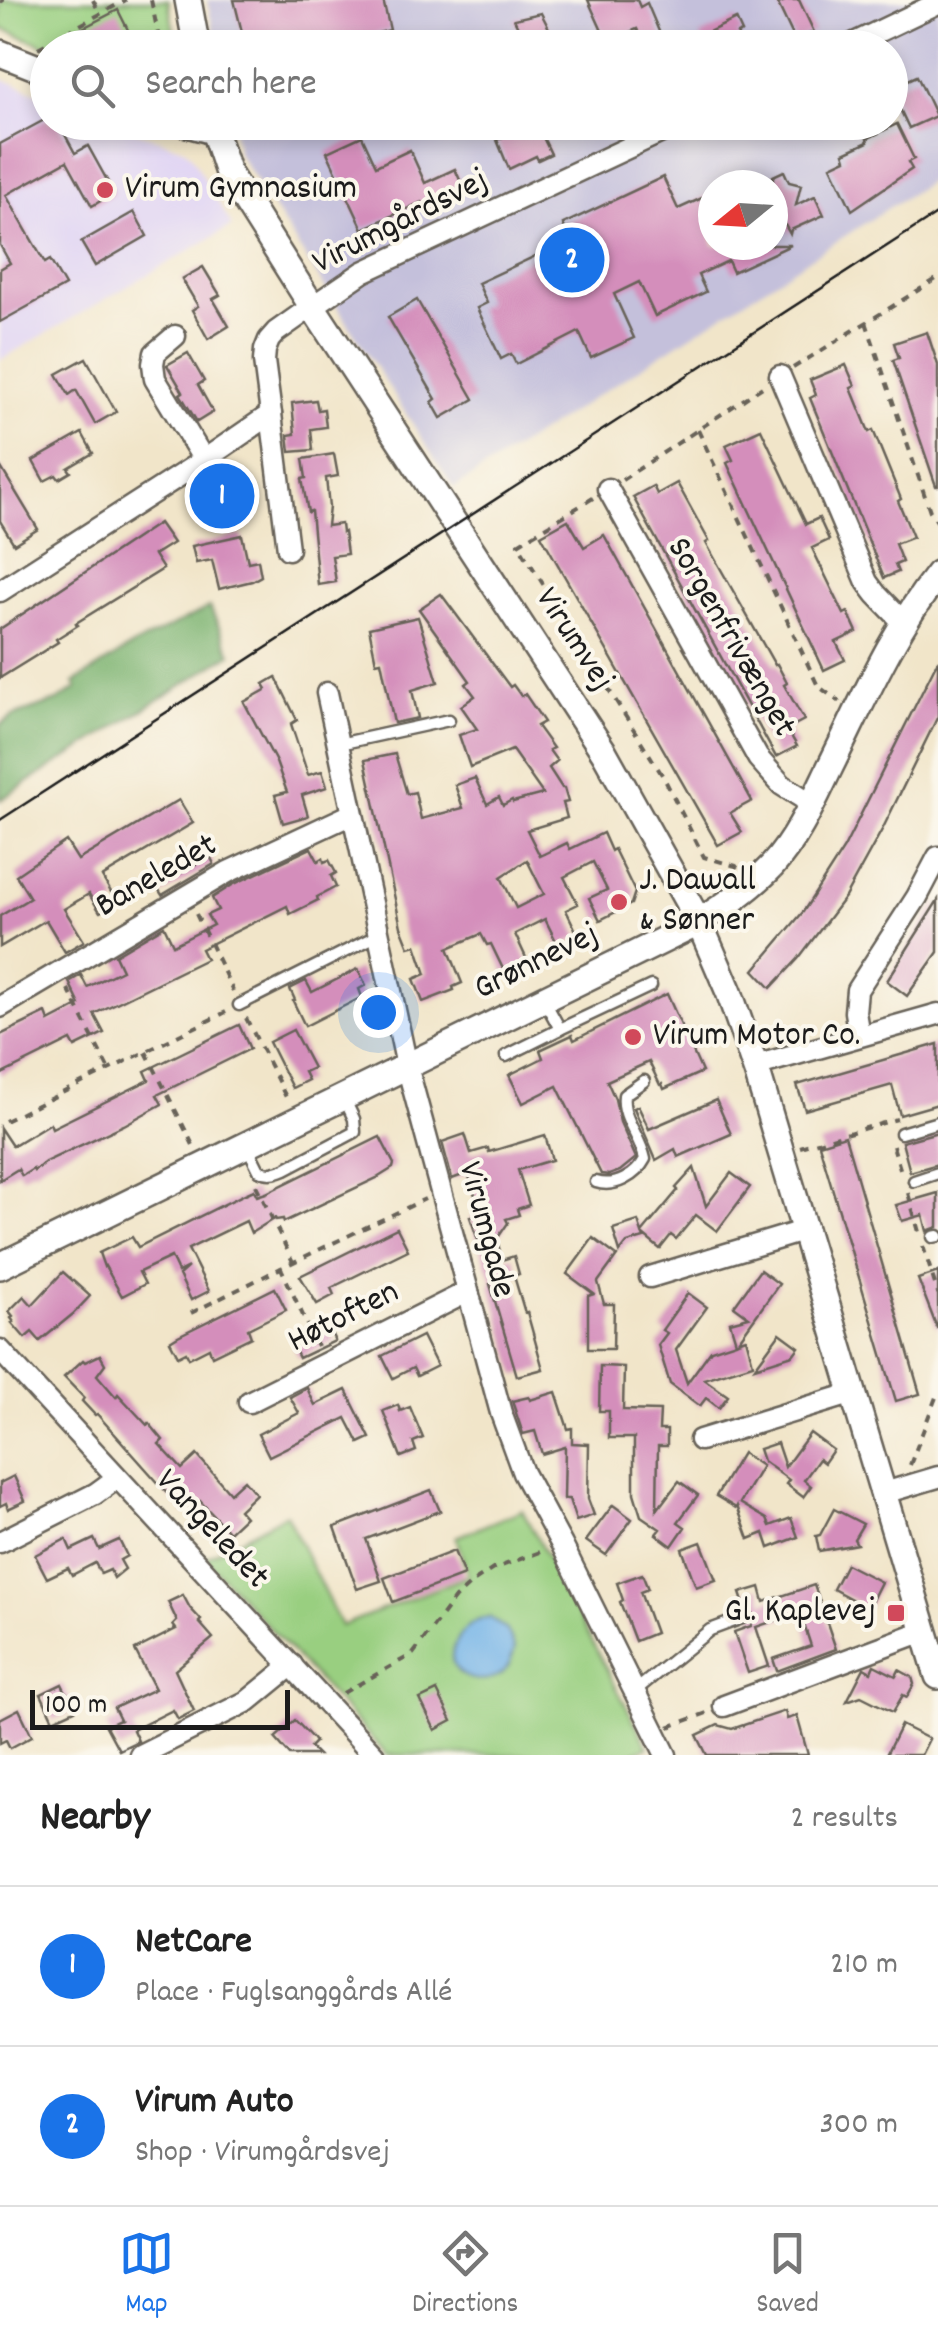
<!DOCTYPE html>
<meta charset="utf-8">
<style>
:root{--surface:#fff;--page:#f6f6f6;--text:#222;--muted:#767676;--line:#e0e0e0;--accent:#1a73e8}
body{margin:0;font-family:Dekko,sans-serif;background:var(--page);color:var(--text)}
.compass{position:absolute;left:698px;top:170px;width:90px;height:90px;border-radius:50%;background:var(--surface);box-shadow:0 5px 15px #0003;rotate:252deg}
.scale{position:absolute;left:30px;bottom:25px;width:260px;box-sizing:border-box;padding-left:10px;border:5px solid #1c1c1c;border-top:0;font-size:28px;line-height:35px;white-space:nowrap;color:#1c1c1c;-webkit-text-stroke:8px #fbf7ec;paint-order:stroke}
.you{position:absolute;left:378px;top:1012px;width:35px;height:35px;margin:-25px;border:8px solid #fff;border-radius:50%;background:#1a73e8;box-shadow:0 0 0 15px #1a73e833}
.badge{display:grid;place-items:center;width:65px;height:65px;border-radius:50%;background:var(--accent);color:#fff;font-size:32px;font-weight:700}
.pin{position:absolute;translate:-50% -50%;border:5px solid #fff;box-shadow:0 2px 10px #0006}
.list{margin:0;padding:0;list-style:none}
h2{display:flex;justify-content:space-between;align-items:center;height:130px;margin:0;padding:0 40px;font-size:42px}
h2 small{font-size:32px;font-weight:400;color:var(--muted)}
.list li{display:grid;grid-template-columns:65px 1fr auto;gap:30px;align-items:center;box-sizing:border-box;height:160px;padding:0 40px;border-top:2px solid var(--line)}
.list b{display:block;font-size:38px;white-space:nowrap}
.list p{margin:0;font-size:32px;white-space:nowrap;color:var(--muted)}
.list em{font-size:32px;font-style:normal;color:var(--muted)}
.icon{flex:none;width:55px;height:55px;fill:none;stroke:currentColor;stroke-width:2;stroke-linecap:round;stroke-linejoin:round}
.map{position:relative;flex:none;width:938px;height:1755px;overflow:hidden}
.search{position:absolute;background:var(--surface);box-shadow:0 5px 15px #0003;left:30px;right:30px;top:30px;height:110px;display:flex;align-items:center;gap:25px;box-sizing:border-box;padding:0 35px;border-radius:55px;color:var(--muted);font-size:38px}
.sheet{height:450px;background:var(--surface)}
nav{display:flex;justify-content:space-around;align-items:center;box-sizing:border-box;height:140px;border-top:2px solid var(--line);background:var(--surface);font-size:28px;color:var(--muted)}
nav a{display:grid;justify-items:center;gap:5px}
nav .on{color:var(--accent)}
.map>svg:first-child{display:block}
.built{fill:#e0d4f4}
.industrial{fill:#c4c0db;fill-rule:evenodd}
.green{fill:#99cf80;stroke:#5a764e;stroke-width:2.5}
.forest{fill:#7ab26e;stroke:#4b6745;stroke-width:2.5}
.water{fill:#73b3e7;stroke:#486882;stroke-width:2.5}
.building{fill:#d48ebb;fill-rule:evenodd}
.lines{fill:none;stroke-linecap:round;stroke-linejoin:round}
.service-casing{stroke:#676259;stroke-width:15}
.minor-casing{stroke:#676259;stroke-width:25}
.tertiary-casing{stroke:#676259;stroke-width:30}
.path{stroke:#676259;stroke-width:4;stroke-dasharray:8 8;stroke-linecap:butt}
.service{stroke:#fff;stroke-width:10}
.minor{stroke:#fff;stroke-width:20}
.tertiary{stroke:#fff;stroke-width:25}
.tram{stroke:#1c1c1c;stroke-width:2.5}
.poi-dot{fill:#d1495b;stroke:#fbf7ec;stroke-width:4}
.labels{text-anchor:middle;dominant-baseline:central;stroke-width:8;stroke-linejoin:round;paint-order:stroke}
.poi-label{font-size:35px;fill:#1c1c1c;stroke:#fbf7ec;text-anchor:start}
.street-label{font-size:35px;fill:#1c1c1c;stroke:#fbf7ec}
</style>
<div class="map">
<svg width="938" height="1755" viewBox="0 0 938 1755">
<rect width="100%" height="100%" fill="#fbf7ec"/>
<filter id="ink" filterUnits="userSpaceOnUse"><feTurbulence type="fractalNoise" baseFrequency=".01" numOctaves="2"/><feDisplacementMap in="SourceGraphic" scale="20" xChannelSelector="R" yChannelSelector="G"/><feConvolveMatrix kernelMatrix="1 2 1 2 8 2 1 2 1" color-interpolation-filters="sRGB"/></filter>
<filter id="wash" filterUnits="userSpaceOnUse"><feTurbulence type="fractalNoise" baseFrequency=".0048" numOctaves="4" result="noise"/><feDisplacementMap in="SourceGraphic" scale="40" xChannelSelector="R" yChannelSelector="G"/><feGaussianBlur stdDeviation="2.25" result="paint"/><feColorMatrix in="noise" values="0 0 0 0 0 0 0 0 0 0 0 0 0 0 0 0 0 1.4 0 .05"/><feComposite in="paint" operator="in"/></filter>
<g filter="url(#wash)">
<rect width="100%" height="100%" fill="#f1e5c9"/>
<polygon class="built" points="0,78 47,97 48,122 110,123 183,148 190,154 232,226 0,360"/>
<path class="industrial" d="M207,0H938V176L454,488L238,153L232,123L890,122V48L217,47ZM713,185H773V245H713Z"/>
<g class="green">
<polygon points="0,0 168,0 177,47 48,47 0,28"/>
<polygon points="522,1510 648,1747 628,1755 387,1755 205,1558 286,1514 341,1626 468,1576 456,1537"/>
</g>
<polygon class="forest" points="210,607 231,654 0,800 0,725 13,716 57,701 77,688 74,683 132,646"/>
<path class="water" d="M489,1617L507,1630L515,1648C512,1656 511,1664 505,1670C484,1692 435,1675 458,1639C466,1626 475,1620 489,1617Z"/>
<g id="blocks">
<g class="building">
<polygon points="234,0 383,0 390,30 320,48 246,48"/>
<polygon points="588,0 637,0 640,7 647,3 666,48 646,48 637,29 607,42"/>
<polygon points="787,0 799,0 814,32 795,40 778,4"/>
<polygon points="118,10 133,40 118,48 88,48 79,30"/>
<polygon points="541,13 559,48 491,48 491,45 522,35 514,19"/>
<polygon points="736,19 742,32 737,34 743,48 705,48 700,36"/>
<polygon points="917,76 936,116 909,128 890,88"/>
<polygon points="48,118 48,122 58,122 75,153 88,146 114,193 92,206 67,161 6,195 45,263 50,260 65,286 0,322 0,269 10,263 0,245 0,144"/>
<polygon points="530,124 538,127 551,154 538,160 536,156 509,169 497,140"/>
<polygon points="897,124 914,159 908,162 912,169 852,210 831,166 846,159 844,153 868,142 867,139"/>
<polygon points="362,136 376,166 410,150 425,183 455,169 464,189 424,208 422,202 363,229 327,152"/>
<polygon points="784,171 789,182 801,185 796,205 815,196 824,215 791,230 790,234 779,214 780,213 773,197 773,176"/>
<polygon points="663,177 678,209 713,193 713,245 791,245 733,272 728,261 698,275 706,292 655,316 639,282 614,294 634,338 591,358 579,332 516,364 511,354 501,359 477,308 487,303 478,283 542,253 540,249 568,236 563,224"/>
<polygon points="134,212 147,236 95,266 81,242"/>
<polygon points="203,267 220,295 213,299 229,326 208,339 192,310 198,306 182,279"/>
<polygon points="417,300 474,399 441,418 432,402 436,399 388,317"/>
<polygon points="927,332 938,365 938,486 936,486 893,360 899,358 894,343"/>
<polygon points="188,353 204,381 198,385 213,412 197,422 180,394 183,392 167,365"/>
<polygon points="86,358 116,412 95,424 76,390 69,395 57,374"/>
<polygon points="846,365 855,386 851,388 869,432 873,430 893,479 901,499 898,501 913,537 895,544 902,562 895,565 898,572 884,578 810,398 816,395 810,380"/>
<polygon points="316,400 318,410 324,409 326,427 311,429 313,450 290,452 288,435 295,434 292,403"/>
<polygon points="761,429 806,524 819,518 829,540 812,548 844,614 848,612 857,632 836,642 845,660 824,670 727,463 733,460 726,445"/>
<polygon points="82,433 93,453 68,468 71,472 59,479 56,475 44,481 33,461"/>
<polygon points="334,454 338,476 326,478 329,507 327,526 341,524 342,533 344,532 347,554 332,556 336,582 318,585 311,511 308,512 302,479 306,478 303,459"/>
<polygon points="0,466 38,529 14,544 0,521"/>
<polygon points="236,473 249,494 209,520 195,499"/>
<polygon points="677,483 709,541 706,543 775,665 777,664 787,683 784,685 804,720 787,729 797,746 776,757 633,497 653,486 657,494"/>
<polygon points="568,520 584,547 604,535 752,801 730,813 742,832 718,845 541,535"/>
<polygon points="159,523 173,543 154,555 163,569 76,623 78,625 56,639 58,642 0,678 0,629"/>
<polygon points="242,535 248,562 258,560 261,576 252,581 219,589 212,560 196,563 192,546"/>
<path d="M441,594L510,687L513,685L521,696L525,694L544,722L537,726L553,748L549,750L557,761L549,768L562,788H564L568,802L563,803L567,818L527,830L540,856L567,843L570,849L603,833L611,851L614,849L635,892L631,904L600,920L589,898L607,890L593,862L564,877L578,904L566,910L579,937L559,947L545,919L515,934L528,962L505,973L491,944L487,945L481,934L448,948L462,983L453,987L454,990L423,1002L414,979L426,974L416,945L409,947L401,927L365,760L395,754L407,794L415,792L421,819L463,808L455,785L475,778L487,804L499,797L503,805L512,800L513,802L543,794L512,750L470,767L459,735L477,729L461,706L475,696L466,684L470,681L419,609ZM527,860L544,894L516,908L501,877Z"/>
<polygon points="418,617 438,682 412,690 418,718 394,723 381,661 376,662 369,628"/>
<polygon points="938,660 938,716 883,828 845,897 798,959 771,988 754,970 803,912 844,848"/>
<polygon points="276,677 297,720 291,724 308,775 322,771 327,787 302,795 308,816 283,823 275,795 287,792 276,762 244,702 267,689 264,684"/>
<polygon points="179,800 193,823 102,877 117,902 100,912 89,894 64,909 84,941 65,952 46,920 0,947 0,916 30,898 16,875 66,841 78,860"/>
<polygon points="311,848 318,861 323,858 324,862 329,860 336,873 331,876 336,887 317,897 318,900 290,914 287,906 201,949 206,959 94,1014 104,1033 75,1047 71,1040 0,1075 0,1035 46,1013 49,1021 80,1005 69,982 81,975 87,987 122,970 115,955 164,926 173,945 213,925 207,915 218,910 212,898 234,884"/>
<polygon points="210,856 214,864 162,895 157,887"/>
<polygon points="938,900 938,952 907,996 887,981"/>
<polygon points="358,969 366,985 359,989 362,997 305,1026 293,1001 295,1000 290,989 306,981 312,992"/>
<polygon points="667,994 702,1072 664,1089 662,1084 660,1085 649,1062 607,1081 615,1099 620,1122 636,1158 620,1171 609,1175 601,1174 557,1086 523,1103 509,1075 543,1058 540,1050 572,1035 574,1040"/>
<polygon points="239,1025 250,1049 157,1095 162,1104 124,1125 45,1162 34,1171 33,1169 22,1176 18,1169 0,1180 0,1128 12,1146 50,1123 52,1128 149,1080 145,1071"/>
<polygon points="293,1030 313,1068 304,1072 308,1080 292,1088 269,1042"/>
<polygon points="938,1044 938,1104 900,1115 892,1085 805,1110 797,1085"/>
<polygon points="716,1100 731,1134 678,1157 675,1149 656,1160 634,1108 638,1106 649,1129"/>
<polygon points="938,1132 938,1164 910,1172 902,1142"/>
<polygon points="465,1134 471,1153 488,1148 489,1152 545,1135 552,1160 518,1170 529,1205 517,1209 519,1215 506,1219 508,1223 497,1239 502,1260 514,1256 519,1274 514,1276 525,1313 527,1312 543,1369 517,1376 490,1284 493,1283 470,1217 481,1214 468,1173 452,1179 442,1142"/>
<polygon points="845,1136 920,1394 896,1401 819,1144"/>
<polygon points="380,1137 394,1164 393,1168 377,1178 284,1222 283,1219 276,1220 275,1218 251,1233 246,1221 188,1249 209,1291 191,1300 179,1275 188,1267 178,1272 171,1257 139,1272 145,1284 122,1296 105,1266 104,1267 99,1253 132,1237 138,1247 245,1194 254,1190 257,1196 266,1193"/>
<polygon points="694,1168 706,1206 731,1173 750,1187 717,1231 696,1215 676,1239 671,1235 660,1249 643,1235 644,1238 627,1243 620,1252 613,1229 638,1221 642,1233 678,1190 676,1188"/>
<polygon points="938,1193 938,1227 927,1231 923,1215 902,1221 896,1205"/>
<polygon points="397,1228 408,1250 331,1288 334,1295 317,1304 300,1276"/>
<polygon points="593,1238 617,1256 598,1282 604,1304 614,1304 613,1349 588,1349 588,1296 594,1294 567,1274"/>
<polygon points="760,1270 779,1284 738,1341 746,1338 753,1364 704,1379 728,1396 719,1408 706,1398 700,1406 670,1384 658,1345 667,1333 662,1330 688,1293 707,1307 676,1350 687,1383 711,1350 736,1342 730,1322 749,1317 734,1306"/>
<polygon points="63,1272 90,1296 73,1314 40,1341 32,1332 25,1338 12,1323 14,1322 11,1318 13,1316 9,1311 24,1296 32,1305"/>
<polygon points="938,1272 938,1328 937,1328 918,1279"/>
<polygon points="275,1288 286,1310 248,1329 251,1337 212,1356 209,1348 189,1358 186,1352 178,1356 170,1341 178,1336"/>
<polygon points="329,1329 335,1341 299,1358 293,1346"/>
<polygon points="780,1333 799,1347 793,1355 755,1367"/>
<polygon points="422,1336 437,1366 417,1376 413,1368 393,1378 382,1356"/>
<polygon points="100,1355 105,1364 97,1375 116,1397 118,1394 147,1425 149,1423 163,1440 159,1444 182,1469 197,1455 230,1493 244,1480 256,1494 239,1510 245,1517 229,1532 200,1501 186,1514 97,1414 95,1415 82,1401 84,1398 64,1377 83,1360 85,1362"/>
<polygon points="600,1366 624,1367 623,1410 660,1411 659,1430 667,1430 667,1446 658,1446 657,1510 679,1481 698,1495 678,1522 685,1527 672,1546 656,1534 660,1529 641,1516 634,1493 634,1438 609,1438 609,1411 599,1411"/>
<polygon points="307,1388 315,1405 346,1390 370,1438 359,1443 346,1418 269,1456 258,1434 299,1413 290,1397"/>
<polygon points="556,1392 568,1429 572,1428 572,1443 589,1444 588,1499 594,1515 576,1521 569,1499 564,1499 565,1447 542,1454 535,1431 523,1434 512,1401 529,1397 530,1400"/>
<polygon points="398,1405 400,1411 410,1407 423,1438 413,1442 416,1451 401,1457 383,1411"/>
<polygon points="810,1433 833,1450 824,1463 819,1459 804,1480 811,1486 803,1497 786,1484 789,1480 763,1461 759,1449 777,1443 785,1467"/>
<polygon points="742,1453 762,1466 740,1503 767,1519 770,1526 791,1518 798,1537 769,1548 764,1533 749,1539 737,1506 736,1508 716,1496"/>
<polygon points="14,1476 25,1501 8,1509 6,1503 0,1506 0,1483"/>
<polygon points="431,1490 440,1511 366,1539 381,1581 357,1589 335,1527"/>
<polygon points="613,1505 632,1519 606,1555 586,1541"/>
<polygon points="834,1509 863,1524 854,1539 857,1544 819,1551 816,1536 820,1535"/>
<polygon points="66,1539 71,1550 94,1539 99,1549 119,1540 127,1556 120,1560 125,1569 114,1578 110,1570 101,1574 95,1563 72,1575 68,1568 47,1578 35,1555"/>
<polygon points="701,1542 716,1580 696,1587 682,1549"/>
<polygon points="454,1551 464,1575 393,1602 384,1578"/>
<polygon points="846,1564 881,1582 868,1608 833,1589"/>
<polygon points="642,1574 648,1589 640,1592 655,1633 635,1641 620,1602 623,1600 617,1583"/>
<polygon points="814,1585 836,1649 777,1671 773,1659 811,1646 800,1612 756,1627 769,1666 748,1673 734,1632 751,1626 754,1617 751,1611 745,1608 740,1593 760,1587 764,1602"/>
<polygon points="183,1595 190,1608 201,1620 199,1622 213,1638 175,1670 194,1711 178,1719 173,1710 133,1730 138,1741 119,1750 106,1726 120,1720 114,1708 155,1689 135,1650 176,1629 173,1625 177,1621 168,1602"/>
<polygon points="874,1665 896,1676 899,1670 912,1677 914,1684 907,1697 903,1695 893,1712 861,1696 847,1701 864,1668 871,1672"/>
<polygon points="62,1684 75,1710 53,1720 41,1694"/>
<polygon points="437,1691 452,1721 435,1730 420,1699"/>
<polygon points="19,1709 32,1736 10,1748 6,1740 0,1743 0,1719"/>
<polygon points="785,1711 787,1719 797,1716 808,1755 707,1755 697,1735 718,1725 732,1729"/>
<polygon points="295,1720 313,1739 315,1742 310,1747 318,1755 290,1755 275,1738"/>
<polygon points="901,1725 929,1739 921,1755 886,1755"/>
</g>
</g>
</g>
<g filter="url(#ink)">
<use href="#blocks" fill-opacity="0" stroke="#676259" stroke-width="2.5"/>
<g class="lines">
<defs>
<g id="service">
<polyline points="339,744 449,720"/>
<polyline points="239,1005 378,935"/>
<polyline points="560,1029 651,986"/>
<polyline points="506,1056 560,1029 544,1000"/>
<polyline points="901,1133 938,1122"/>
<path d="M247,1146L259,1170C269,1175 275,1173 285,1169L355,1132L354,1119L345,1100"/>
<polyline points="914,1181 938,1173"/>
<path d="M596,1182C615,1188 636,1176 645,1159C640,1136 621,1117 624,1095L644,1081"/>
<polyline points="933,1237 938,1236"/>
<polyline points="635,1691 710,1630 745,1617"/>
</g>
<g id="minor">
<polyline points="844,48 938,3"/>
<polyline points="175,336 155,353 153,364 155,379 204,460"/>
<polyline points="780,376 867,582 876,594 904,623"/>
<polyline points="271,414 288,549"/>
<polyline points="608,489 758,758 782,785 812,804"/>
<polyline points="0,591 204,460 271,414 264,361 265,350 269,340 276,332 300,315 363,272 683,122"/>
<polyline points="327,693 407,1066 501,1413 523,1473 562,1545 666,1755"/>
<polyline points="0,1007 228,872 352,814"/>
<polyline points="859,1036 855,1012 857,990 917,897 938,857"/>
<polyline points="755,1066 938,1014"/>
<polyline points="650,1277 806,1230"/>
<polyline points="0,1350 374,1755"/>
<polyline points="249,1402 467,1292"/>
<polyline points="700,1440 854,1393"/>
<polyline points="884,1493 938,1477"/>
<polyline points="0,1542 95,1494 117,1478"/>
<polyline points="724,1706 924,1631"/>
<polyline points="140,1755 248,1701 292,1665"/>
</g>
<g id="tertiary">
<polyline points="188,0 197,48"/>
<polyline points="0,53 48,72"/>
<polyline points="180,122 213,131"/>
<polyline points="211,122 228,173 312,306 604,752 699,922 729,992 757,1072 938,1676"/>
<path d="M0,1266L686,929C718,911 747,892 772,866C797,839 814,800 830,767C863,701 892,632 938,574"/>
</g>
</defs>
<use href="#service" class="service-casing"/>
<use href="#minor" class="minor-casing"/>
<use href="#tertiary" class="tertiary-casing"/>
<g class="path">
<polyline points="93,0 100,14"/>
<polyline points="151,0 161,48"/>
<polyline points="0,2 4,0"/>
<polyline points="38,48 126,0"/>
<polyline points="866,322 930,511 938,523"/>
<polyline points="793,368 938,278"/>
<polyline points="698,430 818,686 840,702"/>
<polyline points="622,480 764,386"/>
<polyline points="593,498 518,544 664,778 704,857 736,866 740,871"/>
<polyline points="196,914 233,991"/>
<polyline points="68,989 109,1070"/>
<polyline points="246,1018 289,1103"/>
<polyline points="146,1052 195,1149"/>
<polyline points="5,1121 226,1012"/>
<polyline points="893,1146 902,1175"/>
<polyline points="800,1147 897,1119"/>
<polyline points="256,1185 293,1262"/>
<polyline points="908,1193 919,1232"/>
<polyline points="923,1246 938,1294"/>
<polyline points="191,1313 281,1268"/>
<polyline points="317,1346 281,1268 425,1199"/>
<polyline points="910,1465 938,1392"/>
<polyline points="343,1693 413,1654 455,1598 473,1582 493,1569 543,1551"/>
<polyline points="669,1727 707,1713"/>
</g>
<use href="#service" class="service"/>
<use href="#minor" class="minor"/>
<use href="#tertiary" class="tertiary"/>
<polyline class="tram" points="0,820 938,213"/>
</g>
</g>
<g class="poi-dot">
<circle cx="105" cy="190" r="10"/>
<circle cx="619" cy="902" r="10"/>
<circle cx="633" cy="1037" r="10"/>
<rect x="886" y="1603" width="20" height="20" rx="5"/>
</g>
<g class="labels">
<g class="poi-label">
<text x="125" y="190">Virum Gymnasium</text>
<text x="639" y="882">J. Dawall<tspan x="639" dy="40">&amp; Sønner</tspan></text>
<text x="653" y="1037">Virum Motor Co.</text>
<text x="876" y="1613" text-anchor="end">Gl. Kaplevej</text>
</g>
<g class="street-label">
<text transform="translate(401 223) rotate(-27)">Virumgårdsvej</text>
<text transform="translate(730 638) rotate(60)">Sorgenfrivænget</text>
<text transform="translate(573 640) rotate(57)">Virumvej</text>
<text transform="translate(157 877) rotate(-30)">Baneledet</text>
<text transform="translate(537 963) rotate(-26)">Grønnevej</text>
<text transform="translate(485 1230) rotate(75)">Virumgade</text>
<text transform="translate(344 1318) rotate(-27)">Høtoften</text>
<text transform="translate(211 1530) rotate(47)">Vangeledet</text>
</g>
</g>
</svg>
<svg class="compass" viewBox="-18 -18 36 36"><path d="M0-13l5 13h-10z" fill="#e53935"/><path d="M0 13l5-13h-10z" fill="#767676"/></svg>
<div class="scale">100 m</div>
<div class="you"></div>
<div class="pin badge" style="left:222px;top:496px">1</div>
<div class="pin badge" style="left:572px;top:260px">2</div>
<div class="search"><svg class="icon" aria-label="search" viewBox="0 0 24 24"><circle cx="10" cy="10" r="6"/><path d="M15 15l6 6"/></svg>Search here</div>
</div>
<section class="sheet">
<h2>Nearby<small>2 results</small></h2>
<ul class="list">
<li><span class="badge">1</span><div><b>NetCare</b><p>Place · Fuglsanggårds Allé</p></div><em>210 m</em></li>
<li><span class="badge">2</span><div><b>Virum Auto</b><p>Shop · Virumgårdsvej</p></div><em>300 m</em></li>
</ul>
</section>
<nav>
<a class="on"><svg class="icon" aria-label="map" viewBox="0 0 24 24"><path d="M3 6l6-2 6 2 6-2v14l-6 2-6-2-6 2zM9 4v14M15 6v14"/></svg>Map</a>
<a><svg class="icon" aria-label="directions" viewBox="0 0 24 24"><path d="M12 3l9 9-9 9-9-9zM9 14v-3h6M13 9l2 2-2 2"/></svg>Directions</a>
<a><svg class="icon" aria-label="saved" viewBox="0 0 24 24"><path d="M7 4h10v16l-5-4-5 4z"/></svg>Saved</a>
</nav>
